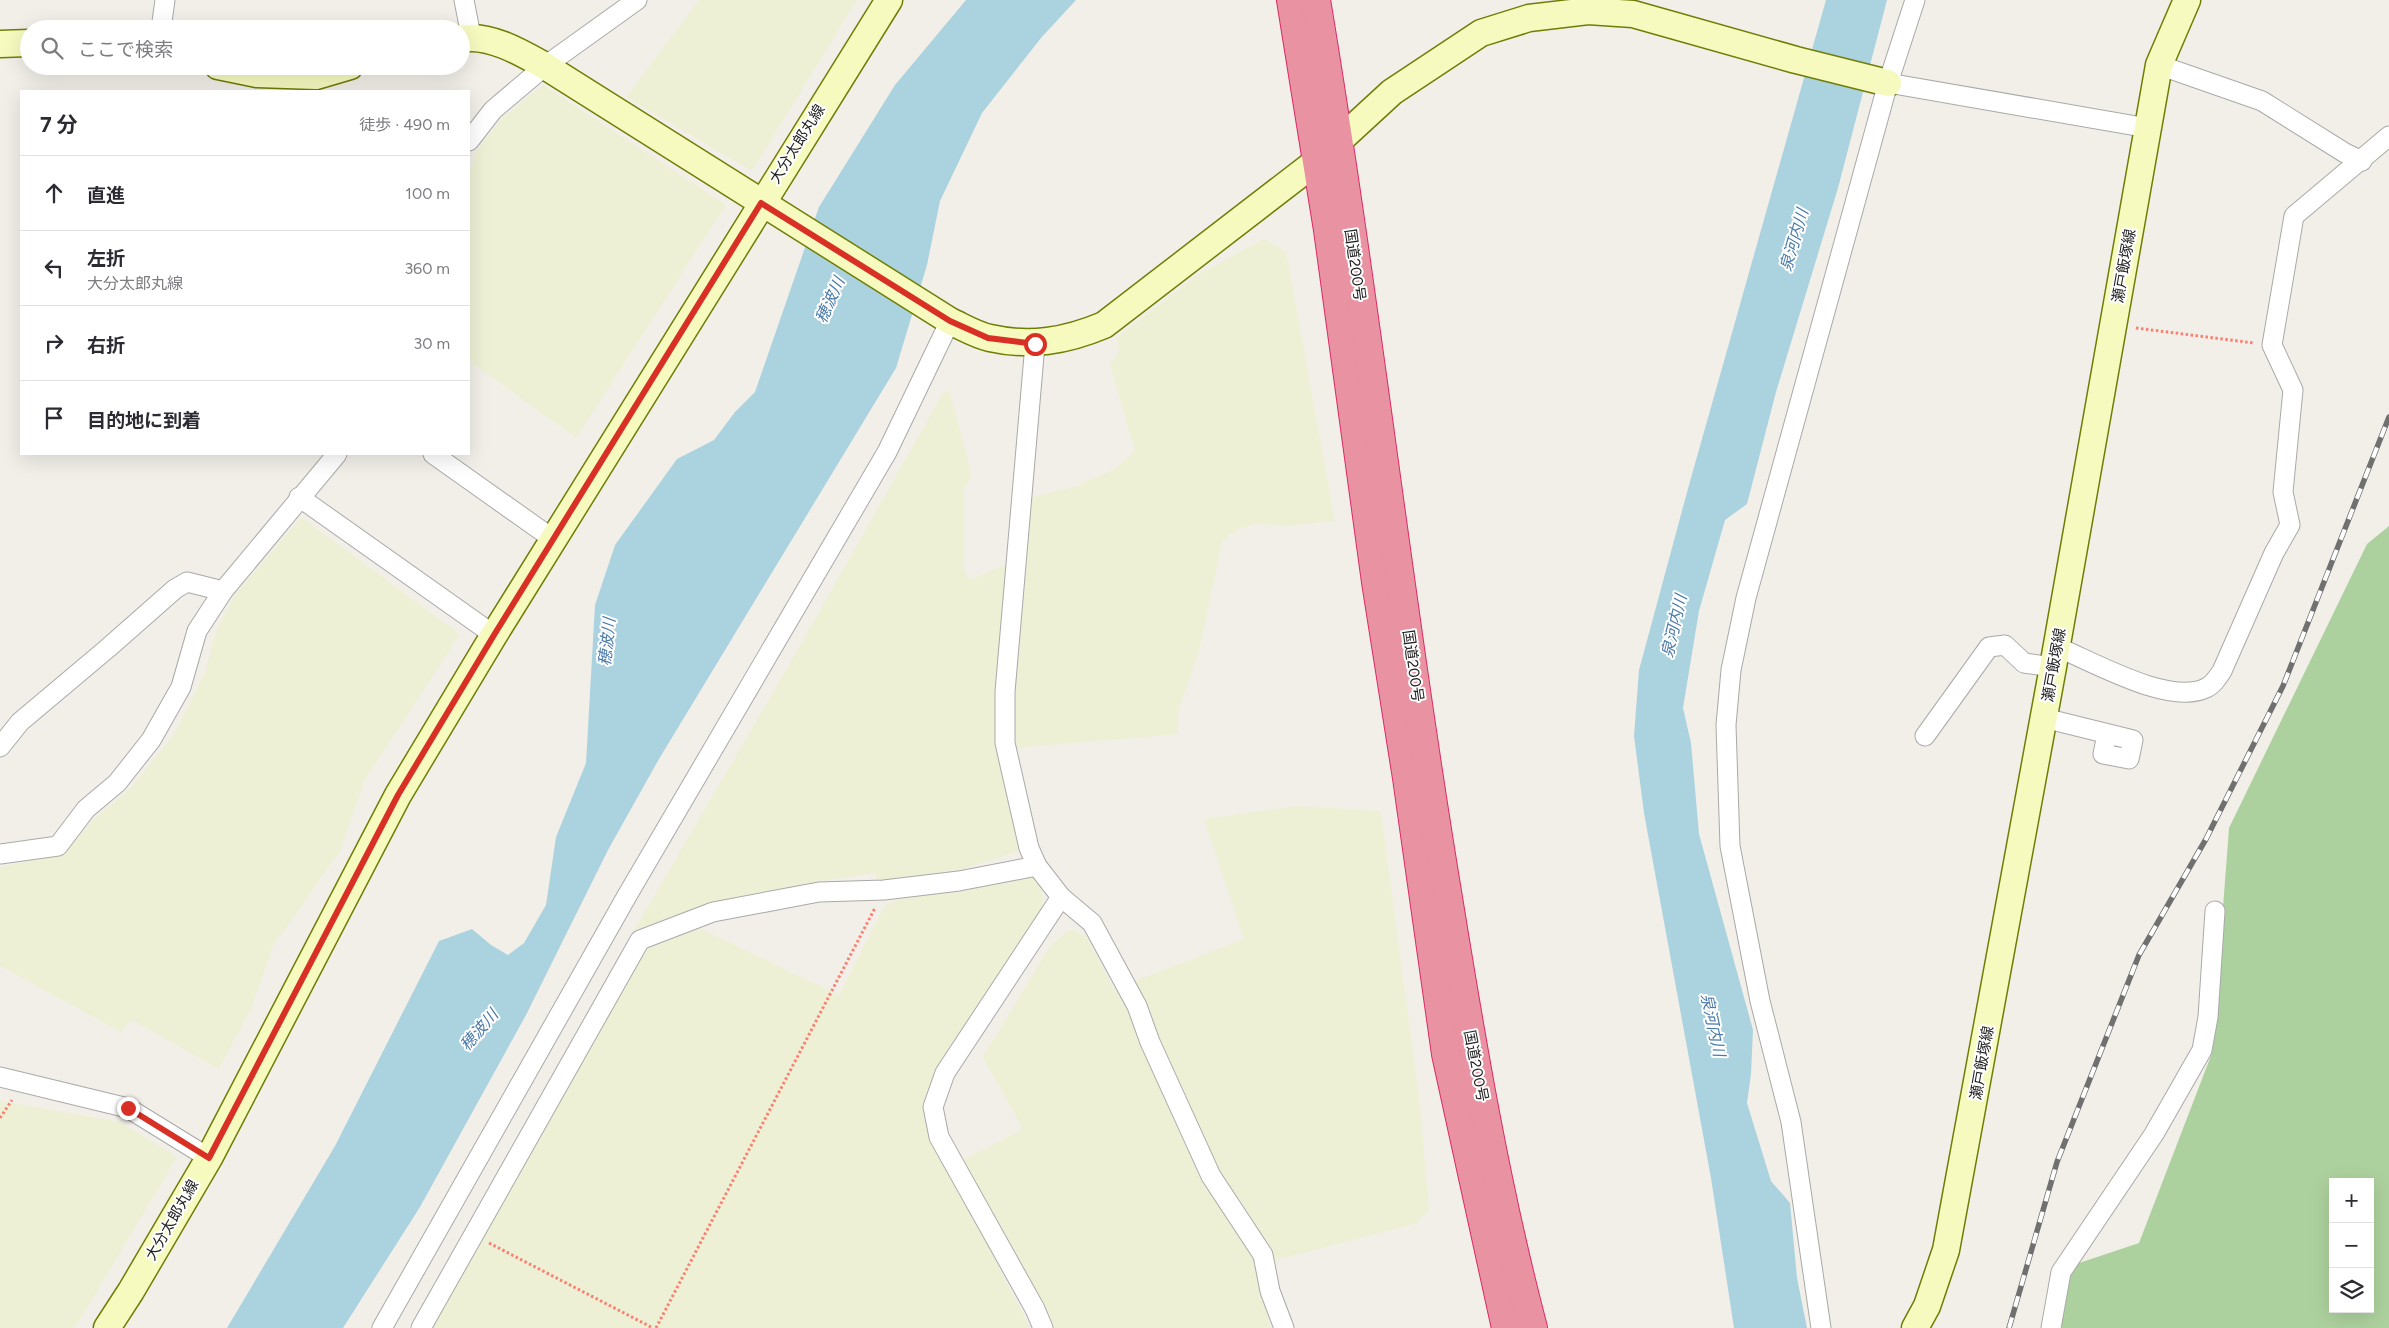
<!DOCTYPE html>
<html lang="ja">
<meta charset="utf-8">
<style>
:root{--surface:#fff;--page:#f7f7f7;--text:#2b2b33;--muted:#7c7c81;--line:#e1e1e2}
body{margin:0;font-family:Figtree,"Noto Sans JP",sans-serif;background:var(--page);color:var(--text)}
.controls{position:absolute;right:15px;bottom:15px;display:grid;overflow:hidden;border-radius:0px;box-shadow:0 5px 20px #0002}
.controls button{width:45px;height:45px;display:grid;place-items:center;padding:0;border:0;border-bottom:1px solid var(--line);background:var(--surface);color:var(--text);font:25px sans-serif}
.stop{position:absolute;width:15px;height:15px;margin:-11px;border:4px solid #d93025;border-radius:50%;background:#fff}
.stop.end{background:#d93025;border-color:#fff;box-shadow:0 1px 5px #0008}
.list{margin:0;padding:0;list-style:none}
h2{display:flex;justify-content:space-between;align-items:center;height:65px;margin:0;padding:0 20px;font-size:21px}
h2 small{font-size:16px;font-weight:400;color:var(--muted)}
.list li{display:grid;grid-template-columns:32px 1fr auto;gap:15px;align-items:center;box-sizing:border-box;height:75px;padding:0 20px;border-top:1px solid var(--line)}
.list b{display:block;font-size:19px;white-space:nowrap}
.list p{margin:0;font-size:16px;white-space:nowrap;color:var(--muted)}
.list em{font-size:16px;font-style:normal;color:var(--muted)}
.icon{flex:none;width:28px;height:28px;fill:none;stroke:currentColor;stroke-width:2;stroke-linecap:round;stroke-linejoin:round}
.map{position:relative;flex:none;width:2389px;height:1328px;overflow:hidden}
.search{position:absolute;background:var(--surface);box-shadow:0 5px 20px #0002;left:20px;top:20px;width:450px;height:55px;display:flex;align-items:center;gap:12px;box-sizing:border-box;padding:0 18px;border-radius:28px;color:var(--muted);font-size:19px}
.panel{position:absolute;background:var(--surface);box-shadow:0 5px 20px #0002;left:20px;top:90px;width:450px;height:365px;border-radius:0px}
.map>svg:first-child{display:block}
.farmland{fill:#eef0d5}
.forest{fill:#add19e;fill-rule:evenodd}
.water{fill:#aad3df}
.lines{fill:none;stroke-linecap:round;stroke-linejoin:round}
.street-casing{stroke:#a9a9a9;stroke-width:21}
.secondary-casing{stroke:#707d05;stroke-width:29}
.highway-casing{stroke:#dc2a67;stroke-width:30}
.path{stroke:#fa8072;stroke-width:3;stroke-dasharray:2.5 2.5;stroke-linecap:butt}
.street{stroke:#fff;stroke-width:19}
.secondary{stroke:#f7fabf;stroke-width:26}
.highway{stroke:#e892a2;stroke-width:28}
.rail-casing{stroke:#707070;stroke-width:5.5}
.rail{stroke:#fff;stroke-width:4;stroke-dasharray:11;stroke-linecap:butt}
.route{stroke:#d93025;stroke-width:6}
.labels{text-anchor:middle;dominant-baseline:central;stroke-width:4;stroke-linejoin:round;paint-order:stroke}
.street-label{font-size:15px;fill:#222;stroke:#fff}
.water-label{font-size:16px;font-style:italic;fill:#4a7aab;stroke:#fff}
</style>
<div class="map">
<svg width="2389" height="1328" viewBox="0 0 2389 1328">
<rect width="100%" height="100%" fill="#f2efe9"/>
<g class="farmland">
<polygon points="699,0 857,0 752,171 626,97"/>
<polygon points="543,85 726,205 576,438 469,361 469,174 477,150 502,118"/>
<polygon points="1264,239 1286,251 1335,521 1285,526 1257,524 1241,528 1229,535 1222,542 1199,651 1178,712 1178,734 1016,748 1013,706 1032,497 1074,487 1115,469 1135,451 1110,365 1119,351 1117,337 1197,275"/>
<polygon points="944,391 950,392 972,476 964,488 964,569 970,580 1010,562 997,701 1023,850 962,869 877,882 876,873 815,882 734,903 710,904 633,932 794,656"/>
<polygon points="301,517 460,634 365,780 340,851 273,946 251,1009 219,1069 132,1020 121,1032 0,966 0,867 64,854 93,820 129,790 174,734 205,672 216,631 234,596"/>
<polygon points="1296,806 1381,811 1420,1105 1429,1212 1420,1217 1418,1223 1257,1265 1270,1328 1050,1328 961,1161 1023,1129 983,1057 1050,946 1067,931 1074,930 1087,938 1114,989 1244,939 1204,819"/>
<polygon points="1033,875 1041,889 1043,901 1040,913 946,1059 936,1146 1030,1328 429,1328 642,950 651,944 699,928 839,995 879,916 887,904 913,894 953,893"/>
<polygon points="0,1101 120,1122 177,1157 75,1328 0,1328"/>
</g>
<path class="forest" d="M2389,526V1328H2055L2070,1266L2139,1243L2212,1053L2229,828L2367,544ZM2333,1182H2370V1309H2333Z"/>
<g class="water">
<polygon points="966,0 1076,0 1041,38 982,113 940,201 927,265 896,368 659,759 608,850 526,1015 420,1207 343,1328 227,1328 335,1146 439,941 472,929 491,945 508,955 524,943 546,905 556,837 586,763 595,605 615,545 677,459 714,440 735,412 755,392 819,207 895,85"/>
<polygon points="1826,0 1887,0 1838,188 1776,392 1747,504 1725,520 1699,611 1683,708 1691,743 1699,834 1753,1030 1751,1074 1747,1103 1771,1181 1790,1203 1797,1278 1807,1328 1734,1328 1711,1178 1644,813 1634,736 1639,670 1689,485"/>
</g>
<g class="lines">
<defs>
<g id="street">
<polyline points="464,0 471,36"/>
<polyline points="161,29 165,0"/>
<polyline points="2159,65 2262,101 2345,153 2362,161"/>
<polyline points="1888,83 2148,128"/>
<polyline points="469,141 493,110 545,66 637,0"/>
<polyline points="1035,344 1005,692 1005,743 1029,848 1037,866 1061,897 1092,923 1137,1006 1150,1042 1211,1176 1263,1255 1270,1291 1284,1328"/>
<polyline points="433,454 553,539"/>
<polyline points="299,497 494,635"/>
<path d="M2057,647C2094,662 2169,706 2206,688C2213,685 2218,677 2222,671L2274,553L2290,525L2283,492L2293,390L2272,345L2294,216L2389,136"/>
<polyline points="2044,718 2133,740 2129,759 2103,754 2107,734"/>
<polyline points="1925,736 1989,647 2005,645 2024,663 2053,667"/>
<polyline points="0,747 20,722 108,648 175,589 187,582 223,591"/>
<polyline points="0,854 58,846 86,809 117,783 151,740 181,687 197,631 223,591 337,454"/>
<polyline points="0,1077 128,1108 209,1158"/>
<polyline points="382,1328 628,894 887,452 950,321"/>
<polyline points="421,1328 640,940 713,912 819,892 884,890 959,881 1037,866"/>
<polyline points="1043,1328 1035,1309 939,1137 933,1107 945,1073 1061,897"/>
<polyline points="1821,1328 1791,1122 1760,1001 1730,846 1726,725 1731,670 1746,598 1888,83 1915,0"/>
<polyline points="2051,1328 2061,1272 2154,1134 2202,1050 2208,1017 2215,911"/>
</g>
<g id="secondary">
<path d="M461,39C488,33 522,53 545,66L950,321C963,327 976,335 990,338C1030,347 1066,341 1104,325L1317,161L1392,92L1481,33L1529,18L1588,11L1633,14L1796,60L1888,83"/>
<polyline points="0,44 29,43"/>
<polyline points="218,66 257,74 316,76 350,66"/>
<polyline points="107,1328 131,1291 209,1158 398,795 494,635 889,0"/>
<polyline points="1915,1328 1927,1306 1946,1250 2053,667 2159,65 2187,0"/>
</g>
<g id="highway">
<polyline points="1291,0 1328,230 1376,582 1407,778 1446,1054 1506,1328"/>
<path d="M1316,0C1366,300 1399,603 1449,904C1472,1046 1496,1188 1533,1328"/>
</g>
</defs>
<use href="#street" class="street-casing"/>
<use href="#secondary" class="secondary-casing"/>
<use href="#highway" class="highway-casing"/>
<g class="path">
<polyline points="2136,328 2254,343"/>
<polyline points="0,1118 12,1100"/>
<polyline points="489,1243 653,1328"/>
<polyline points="656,1328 875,908"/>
</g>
<use href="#street" class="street"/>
<use href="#secondary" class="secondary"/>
<use href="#highway" class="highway"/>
<defs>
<polyline id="rail" points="2009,1328 2057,1162 2139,955 2206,839 2283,686 2389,417"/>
</defs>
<use href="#rail" class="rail-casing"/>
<use href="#rail" class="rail"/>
</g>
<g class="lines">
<polyline class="route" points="128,1108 209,1158 398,795 494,635 761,203 950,321 988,338 1035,344"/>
</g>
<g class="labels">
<g class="street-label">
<text transform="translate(797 144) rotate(-58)">大分太郎丸線</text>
<text transform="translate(1355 265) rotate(82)">国道200号</text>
<text transform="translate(2124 266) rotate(-80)">瀬戸飯塚線</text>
<text transform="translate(2054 665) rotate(-80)">瀬戸飯塚線</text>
<text transform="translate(1413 666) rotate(82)">国道200号</text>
<text transform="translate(1982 1063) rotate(-80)">瀬戸飯塚線</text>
<text transform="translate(1476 1066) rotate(79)">国道200号</text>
<text transform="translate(172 1220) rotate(-60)">大分太郎丸線</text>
</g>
<g class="water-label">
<text transform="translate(1794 240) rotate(-74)">泉河内川</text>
<text transform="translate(830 300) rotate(-66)">穂波川</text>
<text transform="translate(1674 626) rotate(-77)">泉河内川</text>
<text transform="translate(607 642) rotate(-84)">穂波川</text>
<text transform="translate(1713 1025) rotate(78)">泉河内川</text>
<text transform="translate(479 1030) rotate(-49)">穂波川</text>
</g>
</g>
</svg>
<div class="controls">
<button>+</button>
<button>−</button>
<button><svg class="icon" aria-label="layers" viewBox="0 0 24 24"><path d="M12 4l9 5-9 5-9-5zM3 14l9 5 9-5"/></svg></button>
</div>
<div class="stop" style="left:1035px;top:344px"></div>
<div class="stop end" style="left:128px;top:1108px"></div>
<div class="search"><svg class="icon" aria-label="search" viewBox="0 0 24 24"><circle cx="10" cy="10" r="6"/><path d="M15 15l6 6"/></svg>ここで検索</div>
<section class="panel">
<h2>7 分<small>徒歩 · 490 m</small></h2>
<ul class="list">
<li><svg class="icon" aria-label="ahead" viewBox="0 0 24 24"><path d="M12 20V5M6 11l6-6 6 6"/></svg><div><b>直進</b></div><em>100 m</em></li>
<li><svg class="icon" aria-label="left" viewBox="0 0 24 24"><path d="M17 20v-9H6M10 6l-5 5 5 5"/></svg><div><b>左折</b><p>大分太郎丸線</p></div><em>360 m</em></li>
<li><svg class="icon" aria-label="right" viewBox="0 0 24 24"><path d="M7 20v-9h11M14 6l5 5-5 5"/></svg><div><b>右折</b></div><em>30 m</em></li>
<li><svg class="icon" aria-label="arrive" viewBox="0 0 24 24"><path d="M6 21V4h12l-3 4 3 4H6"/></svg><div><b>目的地に到着</b></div></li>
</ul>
</section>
</div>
